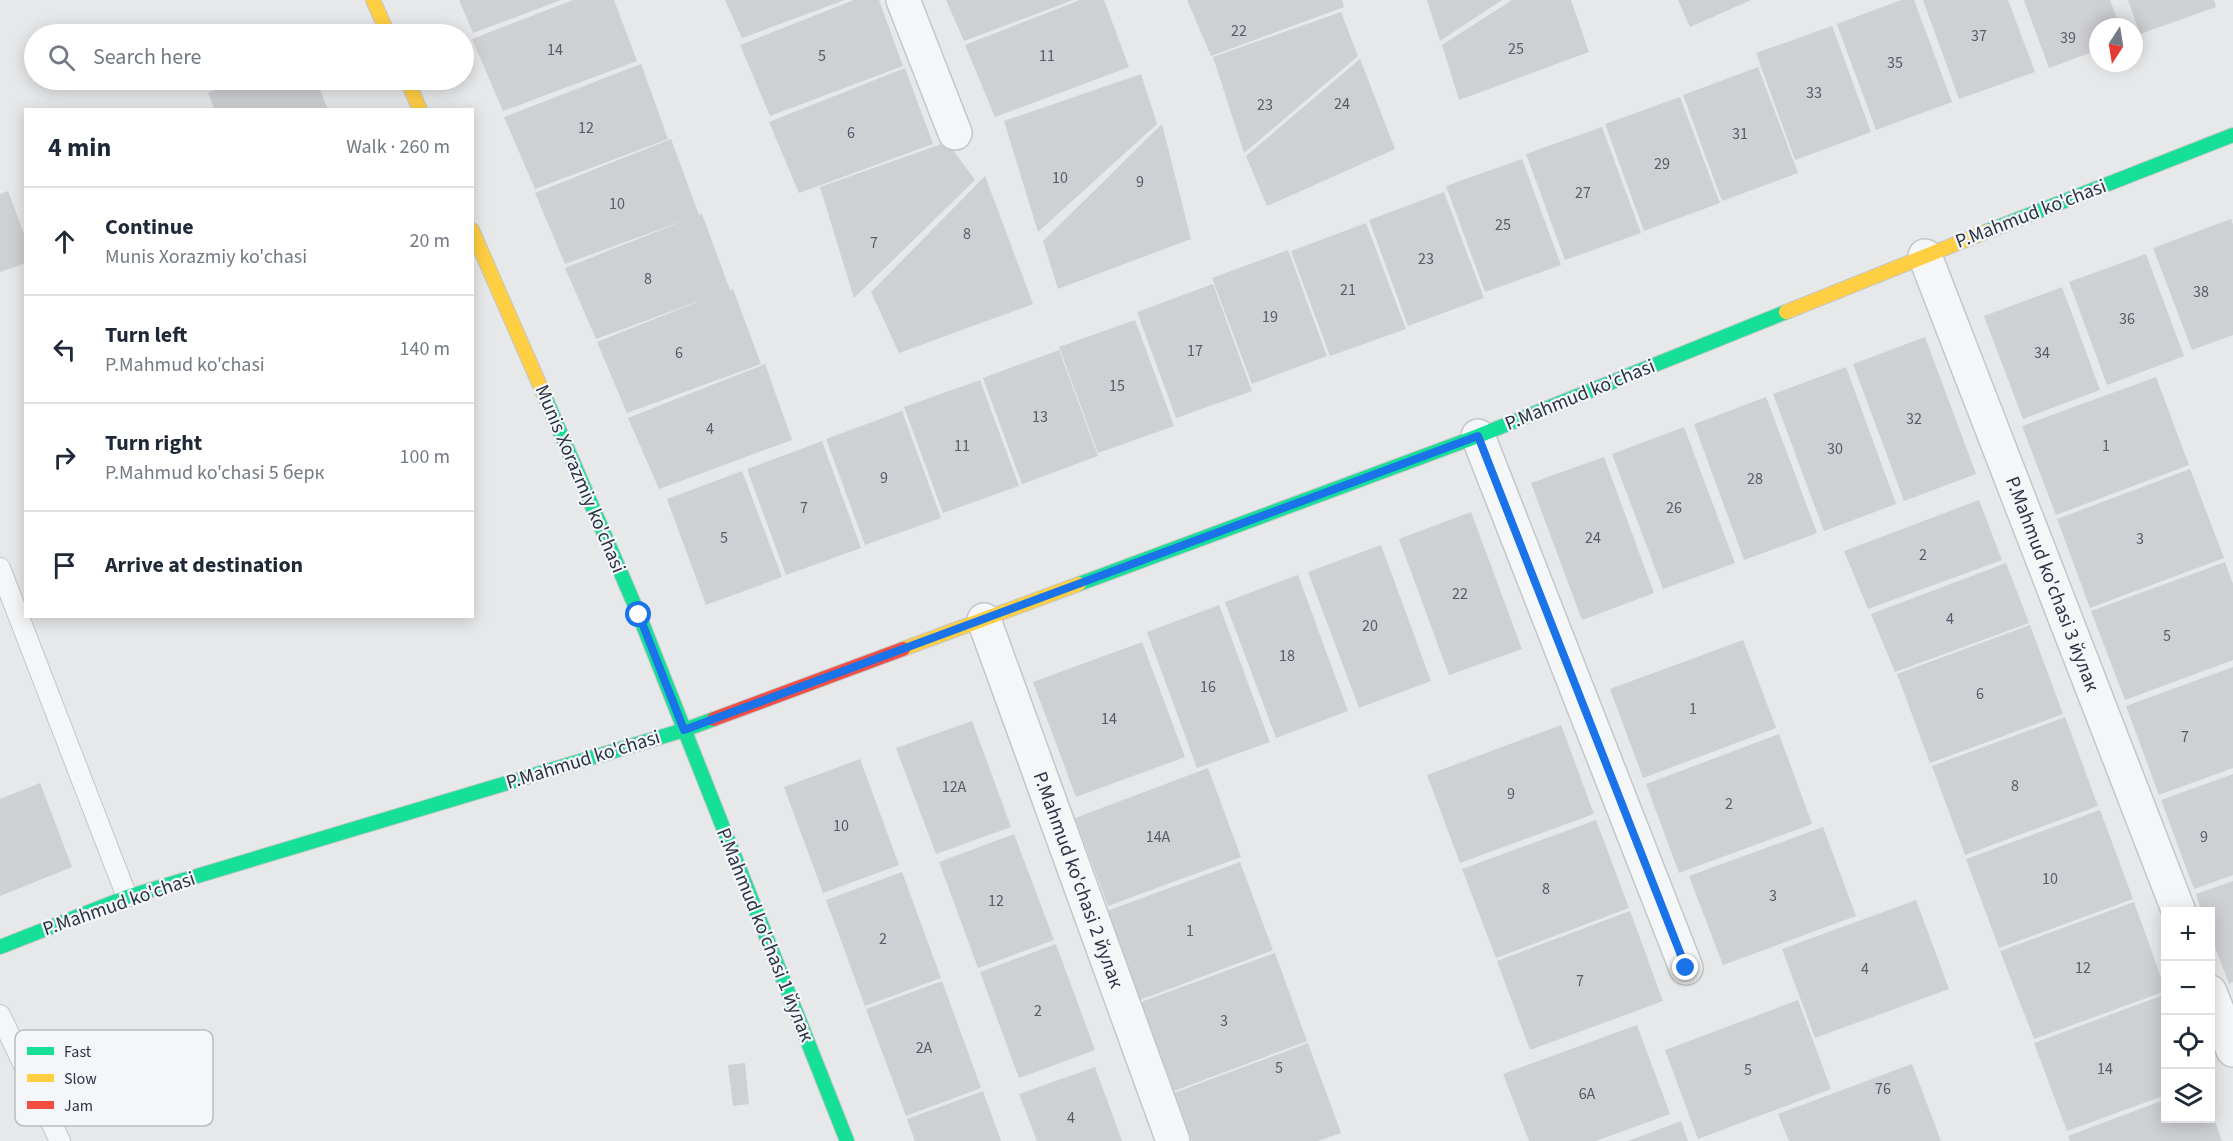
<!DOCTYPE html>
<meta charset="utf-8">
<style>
:root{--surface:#fff;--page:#f6f6f7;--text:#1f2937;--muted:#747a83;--line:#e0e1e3}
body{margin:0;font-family:"Source Sans 3",sans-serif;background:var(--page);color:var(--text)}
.controls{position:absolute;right:18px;bottom:18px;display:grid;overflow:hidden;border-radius:0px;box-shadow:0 3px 15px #0003}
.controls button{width:54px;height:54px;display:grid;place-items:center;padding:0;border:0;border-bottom:2px solid var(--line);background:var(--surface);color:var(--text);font:30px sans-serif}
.compass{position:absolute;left:2089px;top:18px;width:54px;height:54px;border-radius:50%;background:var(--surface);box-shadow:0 3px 15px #0003;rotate:192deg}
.stop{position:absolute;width:18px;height:18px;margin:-14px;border:4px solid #1a73e8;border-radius:50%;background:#fff}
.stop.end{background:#1a73e8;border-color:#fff;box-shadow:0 2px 6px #0008}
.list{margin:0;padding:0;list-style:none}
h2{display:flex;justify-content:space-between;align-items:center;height:78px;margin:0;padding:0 24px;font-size:26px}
h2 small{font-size:20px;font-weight:400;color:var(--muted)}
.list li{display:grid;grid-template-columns:39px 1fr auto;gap:18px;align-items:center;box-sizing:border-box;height:108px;padding:0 24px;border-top:2px solid var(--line)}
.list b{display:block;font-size:22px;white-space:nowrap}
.list p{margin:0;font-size:20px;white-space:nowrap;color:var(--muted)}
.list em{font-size:20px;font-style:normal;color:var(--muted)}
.icon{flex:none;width:33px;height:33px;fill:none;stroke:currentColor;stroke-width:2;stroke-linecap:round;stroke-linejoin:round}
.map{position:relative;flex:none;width:2233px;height:1141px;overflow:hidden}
.search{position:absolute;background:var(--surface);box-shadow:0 3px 15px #0003;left:24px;top:24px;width:450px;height:66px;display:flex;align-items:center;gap:15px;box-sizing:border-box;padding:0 21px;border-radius:33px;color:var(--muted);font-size:22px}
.panel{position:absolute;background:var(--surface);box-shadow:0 3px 15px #0003;left:24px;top:108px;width:450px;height:510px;border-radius:0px}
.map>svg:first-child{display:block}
.building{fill:#ced0d3}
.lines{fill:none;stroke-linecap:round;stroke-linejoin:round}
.lane-casing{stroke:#c4c6c8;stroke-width:22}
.street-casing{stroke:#c4c6c8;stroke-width:36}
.fast-casing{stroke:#c4c6c8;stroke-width:16}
.slow-casing{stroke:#c4c6c8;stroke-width:16}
.jam-casing{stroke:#c4c6c8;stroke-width:16}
.lane{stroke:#f5f6f7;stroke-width:20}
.street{stroke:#f5f6f7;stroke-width:33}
.fast{stroke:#16e098;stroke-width:14}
.slow{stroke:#ffcf43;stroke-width:14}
.jam{stroke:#f24e42;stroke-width:14}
.route{stroke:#1a73e8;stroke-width:8}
.labels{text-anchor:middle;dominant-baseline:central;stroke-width:4.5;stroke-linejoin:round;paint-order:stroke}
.number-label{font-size:16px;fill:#545c69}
.street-label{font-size:20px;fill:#2b3445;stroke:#f4f6f9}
.key{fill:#f4f6f9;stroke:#b8bcc3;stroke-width:1.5}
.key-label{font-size:16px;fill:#2b3445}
</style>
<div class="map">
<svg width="2233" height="1141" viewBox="0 0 2233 1141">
<rect width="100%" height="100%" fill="#e6e8ea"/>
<g class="building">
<polygon points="459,0 561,0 473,33"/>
<polygon points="573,0 614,0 637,61 503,111 472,39"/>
<polygon points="725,0 845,0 742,38"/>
<polygon points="854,0 879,0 903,66 770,116 740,45"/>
<polygon points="946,0 1073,0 964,41"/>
<polygon points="1080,0 1104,0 1129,67 995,117 965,45"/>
<polygon points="1187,0 1342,0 1344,7 1211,56"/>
<polygon points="1427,0 1502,0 1440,41"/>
<polygon points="1512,0 1571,0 1589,52 1459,100 1442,45"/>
<polygon points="1678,0 1751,0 1690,27"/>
<polygon points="1901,0 1914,0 1952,102 1876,130 1837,24"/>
<polygon points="1923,0 2008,0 2035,72 1959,99"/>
<polygon points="2024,0 2110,0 2120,27 2098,27 2098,50 2049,68"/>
<polygon points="2128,0 2214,0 2216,7 2140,34"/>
<polygon points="1341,12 1358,56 1244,153 1213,57"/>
<polygon points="1832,26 1871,132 1795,160 1756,53"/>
<polygon points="1360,59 1395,149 1267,206 1246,156"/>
<polygon points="641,64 668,139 535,189 504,117"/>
<polygon points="1758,67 1798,173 1722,201 1683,95"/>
<polygon points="905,68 933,144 799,193 769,122"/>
<polygon points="1141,74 1157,124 1038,232 1004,121"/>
<polygon points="241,80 316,80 328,110 215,110 208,93"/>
<polygon points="1680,97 1720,203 1644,231 1605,124"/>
<polygon points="1162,124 1191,239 1058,289 1043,241"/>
<polygon points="1602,127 1641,233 1565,260 1526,154"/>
<polygon points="671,139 699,215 702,214 730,290 733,289 761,364 627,413 597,342 710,297 596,339 565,268 688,219 565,264 535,193"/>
<polygon points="947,142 975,180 854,298 820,187"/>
<polygon points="1522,159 1561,265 1485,292 1446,186"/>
<polygon points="985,176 1033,304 899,353 871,292"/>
<polygon points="8,191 26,239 26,263 0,272 0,194"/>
<polygon points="1444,192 1484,298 1408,326 1369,220"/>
<polygon points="2231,219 2233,225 2233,335 2192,350 2153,248"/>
<polygon points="1366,223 1406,329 1330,356 1291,251"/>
<polygon points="1288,250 1327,356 1252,384 1212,278"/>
<polygon points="2146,254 2184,356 2107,385 2069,282"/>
<polygon points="1213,284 1252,391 1176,418 1137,312"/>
<polygon points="2062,287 2100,390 2023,419 1984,316"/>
<polygon points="1135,320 1174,426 1098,453 1059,347"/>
<polygon points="1925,337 1976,474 1904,501 1853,364"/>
<polygon points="1059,350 1098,456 1022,484 983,378"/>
<polygon points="765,364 792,440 659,489 628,418"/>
<polygon points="1846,367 1896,504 1824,531 1773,394"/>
<polygon points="2156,377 2189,465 2056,515 2022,426"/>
<polygon points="980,380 1019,486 943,513 904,407"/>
<polygon points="1766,397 1817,533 1744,560 1694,424"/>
<polygon points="902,411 941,518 865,545 826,439"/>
<polygon points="1684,427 1735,563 1663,589 1612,454"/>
<polygon points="822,441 861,548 786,575 747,469"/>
<polygon points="1604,457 1654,593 1582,620 1531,483"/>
<polygon points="2190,469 2224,558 2090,608 2057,519"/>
<polygon points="742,471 782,577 706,605 667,499"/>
<polygon points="1979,500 2002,560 1868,609 1844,551"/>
<polygon points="1471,512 1522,649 1449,675 1399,539"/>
<polygon points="1381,545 1431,681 1359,708 1308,572"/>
<polygon points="2225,562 2233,584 2233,660 2125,700 2091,611"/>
<polygon points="2006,563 2029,623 1895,672 1871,614"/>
<polygon points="1298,575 1348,711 1276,738 1225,602"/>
<polygon points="1219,605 1270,742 1197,768 1147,632"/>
<polygon points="2030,625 2063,714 1930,763 1897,674"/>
<polygon points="1743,640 1776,728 1643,778 1610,689"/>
<polygon points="1142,642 1185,757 1076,797 1033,682"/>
<polygon points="2233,667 2233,768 2159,795 2126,706"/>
<polygon points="2065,717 2098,806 1965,855 1932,766"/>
<polygon points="972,721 1011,827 936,854 896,748"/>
<polygon points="1561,725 1594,814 1460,863 1427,775"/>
<polygon points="1779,734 1812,824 1679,873 1646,784"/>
<polygon points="860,759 899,865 823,893 784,787"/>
<polygon points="1208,768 1241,857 1108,906 1075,818"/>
<polygon points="2233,774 2233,875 2194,889 2161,800"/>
<polygon points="40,783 72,867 0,896 0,799"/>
<polygon points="2100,810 2133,899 1999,948 1966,859"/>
<polygon points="1596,820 1629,908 1496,958 1462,869"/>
<polygon points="1823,827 1856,916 1723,965 1689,876"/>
<polygon points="1014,834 1054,940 978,968 939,862"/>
<polygon points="1240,862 1273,950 1140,1000 1107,911"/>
<polygon points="902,872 941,978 865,1006 826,900"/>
<polygon points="2233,881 2233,982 2229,984 2210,934 2210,912 2202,912 2196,894"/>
<polygon points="1916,900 1949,989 1815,1038 1782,949"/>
<polygon points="2134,902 2166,991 2034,1039 2000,951"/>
<polygon points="1630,911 1663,1001 1530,1050 1497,961"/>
<polygon points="1056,944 1095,1050 1019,1078 980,972"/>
<polygon points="1275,953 1307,1041 1174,1091 1141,1002"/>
<polygon points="942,981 981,1088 906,1116 866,1009"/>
<polygon points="2166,994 2166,1095 2067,1131 2034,1043"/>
<polygon points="1798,1000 1831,1089 1698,1139 1665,1050"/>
<polygon points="1637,1025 1670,1114 1596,1141 1529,1141 1503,1074"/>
<polygon points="1308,1043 1341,1133 1318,1141 1192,1141 1174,1093"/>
<polygon points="745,1063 749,1104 733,1106 728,1065"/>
<polygon points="1912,1064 1941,1141 1789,1141 1778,1114"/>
<polygon points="1095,1067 1122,1141 1037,1141 1019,1094"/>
<polygon points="983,1091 1001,1141 915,1141 907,1119"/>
<polygon points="2166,1099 2166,1118 2210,1118 2211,1110 2222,1141 2070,1141 2068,1136"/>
<polygon points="1681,1121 1688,1141 1628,1141"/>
</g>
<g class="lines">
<defs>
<g id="lane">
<polyline points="0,568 127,897"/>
<polyline points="0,1015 60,1141"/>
</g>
<g id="street">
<polyline points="903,0 955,133"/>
<polyline points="1925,256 2179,912"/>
<polyline points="1478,436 1686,968"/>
<polyline points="984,620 1173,1141"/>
<polyline points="2210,992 2233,1050"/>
</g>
<g id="fast">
<polyline points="1988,231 2233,135"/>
<polyline points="545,397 639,615 847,1141"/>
<polyline points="1079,584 1478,436 1786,312"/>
<polyline points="0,947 127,897 684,730 714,719"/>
</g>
<g id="slow">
<polyline points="373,0 388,34"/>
<polyline points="407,80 420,110"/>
<polyline points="472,230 545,397"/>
<polyline points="1786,312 1988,231"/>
<polyline points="903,649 1079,584"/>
</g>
<polyline id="jam" points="714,719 903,649"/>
</defs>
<use href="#lane" class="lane-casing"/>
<use href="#street" class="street-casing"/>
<use href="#fast" class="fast-casing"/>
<use href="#slow" class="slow-casing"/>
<use href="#jam" class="jam-casing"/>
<use href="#lane" class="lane"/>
<use href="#street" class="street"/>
<use href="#fast" class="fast"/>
<use href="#slow" class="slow"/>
<use href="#jam" class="jam"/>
</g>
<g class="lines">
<polyline class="route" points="639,615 684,730 1478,436 1686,968"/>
</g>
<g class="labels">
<g class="number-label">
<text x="1239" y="31">22</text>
<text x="1979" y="36">37</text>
<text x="2068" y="38">39</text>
<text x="1516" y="49">25</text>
<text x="555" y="50">14</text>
<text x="822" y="56">5</text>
<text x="1047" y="56">11</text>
<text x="1895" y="63">35</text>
<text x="1814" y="93">33</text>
<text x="1342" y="104">24</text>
<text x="1265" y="105">23</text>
<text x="586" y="128">12</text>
<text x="851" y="133">6</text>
<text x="1740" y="134">31</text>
<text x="1662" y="164">29</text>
<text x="1060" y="178">10</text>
<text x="1140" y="182">9</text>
<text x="1583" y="193">27</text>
<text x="617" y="204">10</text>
<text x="1503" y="225">25</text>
<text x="967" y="234">8</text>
<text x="874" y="243">7</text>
<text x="1426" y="259">23</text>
<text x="648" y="279">8</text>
<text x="1348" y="290">21</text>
<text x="2201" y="292">38</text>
<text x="1270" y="317">19</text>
<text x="2127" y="319">36</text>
<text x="1195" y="351">17</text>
<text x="679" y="353">6</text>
<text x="2042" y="353">34</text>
<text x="1117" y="386">15</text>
<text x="1040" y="417">13</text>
<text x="1914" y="419">32</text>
<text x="710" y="429">4</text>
<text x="962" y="446">11</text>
<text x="2106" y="446">1</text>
<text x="1835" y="449">30</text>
<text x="884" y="478">9</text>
<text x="1755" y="479">28</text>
<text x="804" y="508">7</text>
<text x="1674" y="508">26</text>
<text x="724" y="538">5</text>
<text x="1593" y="538">24</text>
<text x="2140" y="539">3</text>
<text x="1923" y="555">2</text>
<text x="1460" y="594">22</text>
<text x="1950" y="619">4</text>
<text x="1370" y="626">20</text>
<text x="2167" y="636">5</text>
<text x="1287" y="656">18</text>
<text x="1208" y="687">16</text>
<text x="1980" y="694">6</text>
<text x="1693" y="709">1</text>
<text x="1109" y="719">14</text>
<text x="2185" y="737">7</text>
<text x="2015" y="786">8</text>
<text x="954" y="787">12А</text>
<text x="1511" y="794">9</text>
<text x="1729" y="804">2</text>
<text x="841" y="826">10</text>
<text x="1158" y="837">14А</text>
<text x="2204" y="837">9</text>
<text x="2050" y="879">10</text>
<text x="1546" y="889">8</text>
<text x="1773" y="896">3</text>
<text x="996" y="901">12</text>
<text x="1190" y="931">1</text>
<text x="883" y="939">2</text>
<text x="2083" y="968">12</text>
<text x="1865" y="969">4</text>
<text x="1580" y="981">7</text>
<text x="1038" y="1011">2</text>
<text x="1224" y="1021">3</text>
<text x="924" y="1048">2A</text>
<text x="1279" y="1068">5</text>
<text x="2105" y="1069">14</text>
<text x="1748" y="1070">5</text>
<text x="1883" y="1089">76</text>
<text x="1587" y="1094">6А</text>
<text x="1071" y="1118">4</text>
</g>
<g class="street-label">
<text transform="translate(2031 214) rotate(-21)">P.Mahmud ko'chasi</text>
<text transform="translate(1580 395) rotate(-22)">P.Mahmud ko'chasi</text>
<text transform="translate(580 479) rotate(67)">Munis Xorazmiy ko'chasi</text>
<text transform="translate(2052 584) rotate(69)">P.Mahmud ko'chasi 3 йулак</text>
<text transform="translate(583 760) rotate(-17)">P.Mahmud ko'chasi</text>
<text transform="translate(1078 880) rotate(70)">P.Mahmud ko'chasi 2 йулак</text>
<text transform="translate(119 904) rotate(-19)">P.Mahmud ko'chasi</text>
<text transform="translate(765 935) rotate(68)">P.Mahmud ko'chasi 1 йулак</text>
</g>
</g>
<rect x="15" y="1030" width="198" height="96" rx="9" class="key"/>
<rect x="27" y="1047" width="27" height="8" fill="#16e098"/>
<rect x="27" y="1074" width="27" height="8" fill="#ffcf43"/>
<rect x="27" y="1101" width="27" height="8" fill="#f24e42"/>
<g class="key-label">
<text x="64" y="1057">Fast</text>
<text x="64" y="1084">Slow</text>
<text x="64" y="1111">Jam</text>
</g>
</svg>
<div class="controls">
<button>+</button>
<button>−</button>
<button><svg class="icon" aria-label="locate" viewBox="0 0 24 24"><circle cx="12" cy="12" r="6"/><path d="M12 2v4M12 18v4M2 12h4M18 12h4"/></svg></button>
<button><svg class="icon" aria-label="layers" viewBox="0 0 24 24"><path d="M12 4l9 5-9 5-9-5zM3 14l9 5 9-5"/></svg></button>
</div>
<svg class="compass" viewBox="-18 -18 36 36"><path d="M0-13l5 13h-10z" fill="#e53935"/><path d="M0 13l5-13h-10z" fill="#747a83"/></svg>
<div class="stop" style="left:639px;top:615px"></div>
<div class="stop end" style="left:1686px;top:968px"></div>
<div class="search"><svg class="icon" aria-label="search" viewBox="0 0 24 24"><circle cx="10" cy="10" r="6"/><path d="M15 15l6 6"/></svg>Search here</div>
<section class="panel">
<h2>4 min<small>Walk · 260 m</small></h2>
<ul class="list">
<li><svg class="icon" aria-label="ahead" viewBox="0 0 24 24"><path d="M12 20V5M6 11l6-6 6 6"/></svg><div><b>Continue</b><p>Munis Xorazmiy ko'chasi</p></div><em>20 m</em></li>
<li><svg class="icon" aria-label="left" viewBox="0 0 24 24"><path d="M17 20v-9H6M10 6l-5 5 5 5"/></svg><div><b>Turn left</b><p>P.Mahmud ko'chasi</p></div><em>140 m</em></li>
<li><svg class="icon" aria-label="right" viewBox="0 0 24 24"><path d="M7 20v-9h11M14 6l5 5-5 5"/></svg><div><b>Turn right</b><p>P.Mahmud ko'chasi 5 берк</p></div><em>100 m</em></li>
<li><svg class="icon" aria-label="arrive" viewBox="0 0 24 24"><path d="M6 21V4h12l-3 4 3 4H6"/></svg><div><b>Arrive at destination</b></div></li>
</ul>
</section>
</div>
